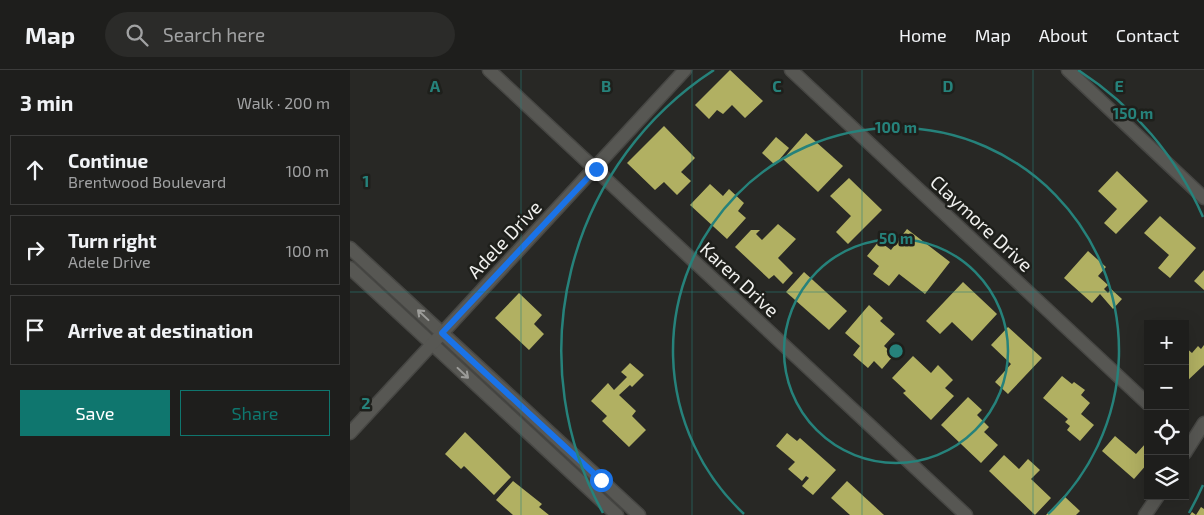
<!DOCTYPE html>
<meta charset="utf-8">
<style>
:root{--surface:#1e1e1c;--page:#2b2b29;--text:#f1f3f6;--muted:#a1a2a3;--line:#3c3c3b;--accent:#0f766e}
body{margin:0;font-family:"Exo 2",sans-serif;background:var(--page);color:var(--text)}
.controls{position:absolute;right:15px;bottom:15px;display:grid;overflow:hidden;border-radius:0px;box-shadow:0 5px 20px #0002}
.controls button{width:45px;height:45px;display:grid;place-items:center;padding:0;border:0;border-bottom:1px solid var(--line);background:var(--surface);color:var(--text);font:25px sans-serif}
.stop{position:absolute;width:15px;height:15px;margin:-11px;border:4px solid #1a73e8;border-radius:50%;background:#fff}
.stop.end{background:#1a73e8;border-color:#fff;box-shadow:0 1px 5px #0008}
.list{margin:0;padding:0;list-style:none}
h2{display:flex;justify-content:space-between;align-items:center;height:65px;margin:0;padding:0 20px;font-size:21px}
h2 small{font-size:16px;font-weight:400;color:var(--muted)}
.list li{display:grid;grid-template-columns:32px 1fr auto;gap:15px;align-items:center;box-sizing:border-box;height:70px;margin:0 10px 10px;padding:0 10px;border:1px solid var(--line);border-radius:0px}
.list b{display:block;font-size:19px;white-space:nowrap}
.list p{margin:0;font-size:16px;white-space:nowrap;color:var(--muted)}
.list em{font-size:16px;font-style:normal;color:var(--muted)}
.actions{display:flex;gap:10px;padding:15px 20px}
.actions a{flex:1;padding:11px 0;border:1px solid var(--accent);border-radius:0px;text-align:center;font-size:18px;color:var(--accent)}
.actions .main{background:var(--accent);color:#fff}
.icon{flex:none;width:28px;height:28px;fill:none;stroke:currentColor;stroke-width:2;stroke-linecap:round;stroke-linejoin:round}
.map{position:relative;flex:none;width:854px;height:445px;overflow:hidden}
header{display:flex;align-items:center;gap:30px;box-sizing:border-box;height:70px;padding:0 25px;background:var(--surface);border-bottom:1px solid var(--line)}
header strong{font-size:24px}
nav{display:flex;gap:28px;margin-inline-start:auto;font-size:18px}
.search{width:350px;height:45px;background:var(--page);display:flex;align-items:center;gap:12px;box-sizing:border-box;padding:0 18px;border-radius:28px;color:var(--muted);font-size:19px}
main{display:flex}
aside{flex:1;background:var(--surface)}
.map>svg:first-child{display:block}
.building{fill:#b1b062}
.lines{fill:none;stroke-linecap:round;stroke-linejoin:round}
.minor-casing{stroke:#474744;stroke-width:15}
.minor{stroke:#575753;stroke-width:12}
.oneway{stroke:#9c9c99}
.route{stroke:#1a73e8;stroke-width:6}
.grid{fill:none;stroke:#26827b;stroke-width:1;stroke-opacity:0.55}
.ring{fill:none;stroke:#26827b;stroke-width:2.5}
.labels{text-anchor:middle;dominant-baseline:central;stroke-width:5;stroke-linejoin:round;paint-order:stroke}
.street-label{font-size:19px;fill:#f0f0ee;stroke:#1e1f1b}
.grid-label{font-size:16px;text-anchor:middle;font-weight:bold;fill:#26827b;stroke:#1e1f1b;stroke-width:5;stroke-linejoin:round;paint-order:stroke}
.centre{fill:#26827b;stroke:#1e1f1b;stroke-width:2.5}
.ring-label{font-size:15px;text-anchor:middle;font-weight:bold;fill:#26827b;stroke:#1e1f1b;stroke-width:5;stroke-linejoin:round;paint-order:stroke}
</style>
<header>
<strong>Map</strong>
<div class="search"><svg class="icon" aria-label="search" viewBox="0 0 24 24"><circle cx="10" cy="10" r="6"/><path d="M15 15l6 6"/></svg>Search here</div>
<nav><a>Home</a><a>Map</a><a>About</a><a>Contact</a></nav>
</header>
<main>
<aside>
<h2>3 min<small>Walk · 200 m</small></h2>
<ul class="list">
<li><svg class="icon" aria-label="ahead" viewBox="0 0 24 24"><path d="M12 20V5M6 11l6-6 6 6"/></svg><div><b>Continue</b><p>Brentwood Boulevard</p></div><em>100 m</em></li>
<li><svg class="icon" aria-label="right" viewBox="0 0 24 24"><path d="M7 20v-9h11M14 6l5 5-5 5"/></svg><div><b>Turn right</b><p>Adele Drive</p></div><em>100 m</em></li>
<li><svg class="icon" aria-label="arrive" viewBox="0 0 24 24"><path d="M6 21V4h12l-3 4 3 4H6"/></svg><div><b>Arrive at destination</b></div></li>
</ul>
<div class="actions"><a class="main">Save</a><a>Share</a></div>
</aside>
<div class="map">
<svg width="854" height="445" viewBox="0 0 854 445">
<rect width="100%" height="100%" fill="#282825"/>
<g class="building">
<polygon points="380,0 413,31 395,48 382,35 373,44 367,40 359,49 345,35"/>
<polygon points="314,56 345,88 331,102 341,111 327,125 314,112 305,120 277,93"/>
<polygon points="456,63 493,96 468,122 433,89"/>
<polygon points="426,67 439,78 425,95 412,83"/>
<polygon points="767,101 798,131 766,164 754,153 767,139 748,121"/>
<polygon points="499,108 532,140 498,174 486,162 501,146 480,126"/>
<polygon points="360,114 373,126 379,119 394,133 388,141 396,148 377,169 340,135"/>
<polygon points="810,146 846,178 820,208 808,198 819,185 794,163"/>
<polygon points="428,154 446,169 428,188 443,203 433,214 424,205 419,209 385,177 401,160 410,160 406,164 412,170"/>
<polygon points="557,159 600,192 575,224 549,204 539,216 523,204 529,196 517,186 529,171 541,180"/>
<polygon points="738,181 756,197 748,206 758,215 754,219 758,223 761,219 772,229 763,239 750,224 742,233 714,208"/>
<polygon points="854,200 854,220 844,211"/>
<polygon points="454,202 497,241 479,260 436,222"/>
<polygon points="613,212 647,244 622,271 602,252 590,264 576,251"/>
<polygon points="169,223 192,245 184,254 194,264 179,280 145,248"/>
<polygon points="519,235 533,248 530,251 545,264 534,276 544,285 532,299 524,291 518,298 503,285 510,276 495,263"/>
<polygon points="658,257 692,288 658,324 645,312 661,294 641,275"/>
<polygon points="854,275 854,295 835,313 835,277 842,283 848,276 851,279"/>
<polygon points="563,286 581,303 588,295 603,310 595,318 604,326 581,350 553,323 556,321 542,308"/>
<polygon points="280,293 294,305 282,317 280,315 269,325 286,341 282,346 296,360 279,377 252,351 257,346 241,331 258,313 264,320 277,307 271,302"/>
<polygon points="712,306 722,314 724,312 735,320 731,325 740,333 731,344 744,355 730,371 717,360 720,356 715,352 718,349 693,328"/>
<polygon points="618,327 632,340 627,345 639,357 634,362 648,375 631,393 591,355"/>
<polygon points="115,362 161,407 144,425 114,396 111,399 95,384"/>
<polygon points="437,363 447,371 450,368 486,400 463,425 452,416 459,408 456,406 452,411 438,399 445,392 426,376"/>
<polygon points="765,366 786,384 796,373 798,375 798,393 784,409 752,381"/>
<polygon points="654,385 669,399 678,389 690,400 681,409 701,428 685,445 639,401"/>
<polygon points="163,411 192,434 189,437 199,445 163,445 146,430"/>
<polygon points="497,411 534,445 500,445 481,428"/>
<polygon points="714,426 730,441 726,445 696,445"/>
<polygon points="851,437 854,439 854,445 840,445 842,442 846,445"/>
</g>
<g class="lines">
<defs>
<g id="minor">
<polyline points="139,0 616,445"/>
<polyline points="441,0 798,334"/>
<polyline points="718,0 854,128"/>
<polyline points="0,178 289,445"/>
<polyline points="0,198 267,445"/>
<polyline points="0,363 335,0"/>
<polyline points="835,383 854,353"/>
<polyline points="795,445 808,426"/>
</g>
</defs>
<use href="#minor" class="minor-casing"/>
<use href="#minor" class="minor"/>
</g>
<defs><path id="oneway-shaft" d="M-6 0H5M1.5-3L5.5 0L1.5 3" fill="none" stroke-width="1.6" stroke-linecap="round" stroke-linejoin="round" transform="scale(1.25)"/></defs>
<g class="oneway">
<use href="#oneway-shaft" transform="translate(73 245) rotate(-137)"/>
<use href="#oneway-shaft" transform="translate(113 303) rotate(43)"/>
</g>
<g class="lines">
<polyline class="route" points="246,99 92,263 251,410"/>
</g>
<path class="grid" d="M171,0V445M342,0V445M512,0V445M683,0V445M0,222H854"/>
<g class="ring">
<circle cx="546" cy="281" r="112"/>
<path d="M394 444A223 223 0 1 1 698 444"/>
<path d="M853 415A335 335 0 0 1 839 443M253 443A335 335 0 0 1 364 0M728 0A335 335 0 0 1 853 147"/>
</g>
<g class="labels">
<g class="street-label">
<text transform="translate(632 153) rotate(43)">Claymore Drive</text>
<text transform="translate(154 169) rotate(-47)">Adele Drive</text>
<text transform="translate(390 209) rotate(43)">Karen Drive</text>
</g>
</g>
<g class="grid-label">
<text x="85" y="22">A</text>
<text x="256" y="22">B</text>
<text x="427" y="22">C</text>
<text x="598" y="22">D</text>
<text x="769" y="22">E</text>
<text x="16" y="117">1</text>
<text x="16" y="339">2</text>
</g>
<circle cx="546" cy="281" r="8" class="centre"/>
<g class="ring-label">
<text x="783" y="49">150 m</text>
<text x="546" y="63">100 m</text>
<text x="546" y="174">50 m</text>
</g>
</svg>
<div class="controls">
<button>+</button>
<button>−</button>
<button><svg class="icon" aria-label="locate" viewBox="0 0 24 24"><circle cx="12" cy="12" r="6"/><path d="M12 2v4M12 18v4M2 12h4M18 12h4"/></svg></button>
<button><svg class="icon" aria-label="layers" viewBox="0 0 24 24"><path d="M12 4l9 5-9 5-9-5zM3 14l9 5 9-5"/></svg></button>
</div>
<div class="stop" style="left:251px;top:410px"></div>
<div class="stop end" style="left:246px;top:99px"></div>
</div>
</main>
